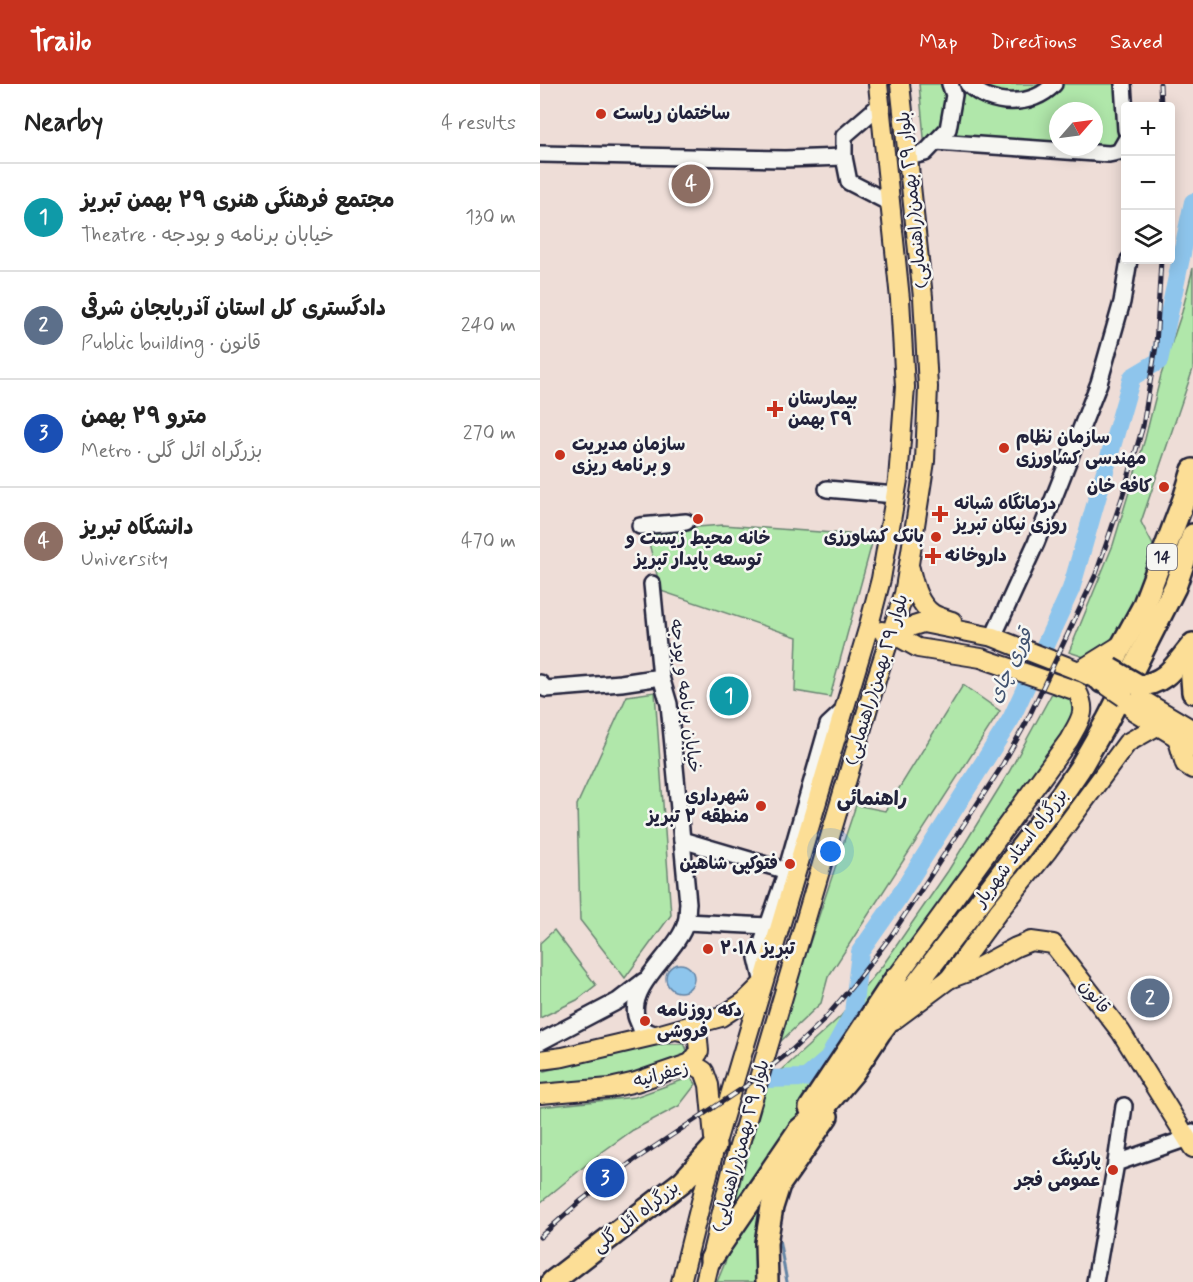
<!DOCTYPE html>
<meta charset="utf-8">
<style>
:root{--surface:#fff;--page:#f2f2f2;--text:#222;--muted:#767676;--line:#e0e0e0;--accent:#c8321e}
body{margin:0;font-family:Mynerve,"Playpen Sans Arabic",sans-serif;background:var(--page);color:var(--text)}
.controls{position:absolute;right:18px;top:18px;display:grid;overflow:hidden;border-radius:6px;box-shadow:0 3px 15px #0003}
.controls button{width:54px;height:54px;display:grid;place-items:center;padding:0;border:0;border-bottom:2px solid var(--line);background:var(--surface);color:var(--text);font:30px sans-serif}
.compass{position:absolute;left:509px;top:18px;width:54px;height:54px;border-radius:50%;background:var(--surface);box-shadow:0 3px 15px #0003;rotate:62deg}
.you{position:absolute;left:291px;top:768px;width:21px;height:21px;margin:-15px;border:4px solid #fff;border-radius:50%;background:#1a73e8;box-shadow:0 0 0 9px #1a73e833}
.badge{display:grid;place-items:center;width:39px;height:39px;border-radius:50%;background:var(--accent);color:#fff;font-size:20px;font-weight:700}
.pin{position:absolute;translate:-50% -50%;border:3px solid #fff;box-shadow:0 2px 6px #0006}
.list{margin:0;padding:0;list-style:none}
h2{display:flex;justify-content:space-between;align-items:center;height:78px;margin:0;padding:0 24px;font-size:26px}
h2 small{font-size:20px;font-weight:400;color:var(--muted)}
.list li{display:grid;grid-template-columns:39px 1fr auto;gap:18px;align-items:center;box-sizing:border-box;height:108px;padding:0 24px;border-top:2px solid var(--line)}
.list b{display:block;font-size:22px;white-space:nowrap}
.list p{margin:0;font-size:20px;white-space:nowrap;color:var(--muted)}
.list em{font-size:20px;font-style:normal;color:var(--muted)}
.icon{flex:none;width:33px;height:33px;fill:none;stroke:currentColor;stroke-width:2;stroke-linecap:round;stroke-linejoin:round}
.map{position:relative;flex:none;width:653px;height:1198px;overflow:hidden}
header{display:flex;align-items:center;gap:36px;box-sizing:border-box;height:84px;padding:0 30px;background:var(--accent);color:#fff}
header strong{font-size:28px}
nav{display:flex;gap:33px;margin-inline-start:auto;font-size:21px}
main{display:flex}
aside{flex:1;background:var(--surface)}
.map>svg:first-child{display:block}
.green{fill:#b0e7aa;stroke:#698472;stroke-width:1.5;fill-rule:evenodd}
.water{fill:#8ec5ec;stroke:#6384a5;stroke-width:1.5}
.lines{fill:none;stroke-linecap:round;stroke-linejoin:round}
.stream{stroke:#6384a5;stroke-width:3}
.river{stroke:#8ec5ec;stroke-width:18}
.minor-casing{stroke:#22223b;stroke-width:20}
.major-casing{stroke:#22223b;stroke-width:22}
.highway-casing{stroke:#22223b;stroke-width:26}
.minor{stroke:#f6f6f2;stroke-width:15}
.major{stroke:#fcde96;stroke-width:18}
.highway{stroke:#fcde96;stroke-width:21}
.rail-casing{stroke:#22223b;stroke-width:5}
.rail{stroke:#f6f6f2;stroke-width:3;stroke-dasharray:9;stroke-linecap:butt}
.major-bridge-casing{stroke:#22223b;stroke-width:22;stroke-linecap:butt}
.highway-bridge-casing{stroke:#22223b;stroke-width:26;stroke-linecap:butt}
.major-bridge{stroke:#fcde96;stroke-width:18}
.highway-bridge{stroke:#fcde96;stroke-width:21}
.poi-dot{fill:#c8321e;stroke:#f6f6f2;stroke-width:2}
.labels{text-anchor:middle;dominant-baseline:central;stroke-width:5;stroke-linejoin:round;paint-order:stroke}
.shield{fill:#f6f6f2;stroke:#626272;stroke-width:1.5}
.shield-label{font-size:16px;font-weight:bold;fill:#22223b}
.poi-label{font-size:18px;font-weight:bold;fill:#22223b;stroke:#f6f6f2;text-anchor:start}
.street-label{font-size:18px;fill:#22223b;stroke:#f6f6f2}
.water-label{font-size:20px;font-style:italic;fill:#425370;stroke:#f6f6f2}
.neighbourhood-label{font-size:20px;font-weight:bold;fill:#22223b;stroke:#f6f6f2}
</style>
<header>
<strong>Trailo</strong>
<nav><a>Map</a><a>Directions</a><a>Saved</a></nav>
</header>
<main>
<aside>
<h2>Nearby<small>4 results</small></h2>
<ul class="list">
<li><span class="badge" style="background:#0f9aa8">1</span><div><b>مجتمع فرهنگی هنری ۲۹ بهمن تبریز</b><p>Theatre · خیابان برنامه و بودجه</p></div><em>130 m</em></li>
<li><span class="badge" style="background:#5c6f8a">2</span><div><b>دادگستری کل استان آذربایجان شرقی</b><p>Public building · قانون</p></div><em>240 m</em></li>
<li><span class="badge" style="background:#1a4fb4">3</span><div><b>مترو ۲۹ بهمن</b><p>Metro · بزرگراه ائل گلی</p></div><em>270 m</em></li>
<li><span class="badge" style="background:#8d6e63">4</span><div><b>دانشگاه تبریز</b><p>University</p></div><em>470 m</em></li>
</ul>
</aside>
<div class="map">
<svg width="653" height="1198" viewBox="0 0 653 1198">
<rect width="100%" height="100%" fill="#eeddd7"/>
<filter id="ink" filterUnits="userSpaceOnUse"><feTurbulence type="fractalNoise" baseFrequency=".0167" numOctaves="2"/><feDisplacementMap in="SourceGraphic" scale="12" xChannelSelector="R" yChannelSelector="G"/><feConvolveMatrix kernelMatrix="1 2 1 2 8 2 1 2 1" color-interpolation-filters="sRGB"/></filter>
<g filter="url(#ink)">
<g class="green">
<path d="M379,0H589L586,22L585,78L385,64ZM518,27H554V63H518Z"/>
<polygon points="653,184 653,285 601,438 617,469 583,548 544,573 529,568 573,461 605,355 621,291 642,228"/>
<polygon points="183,441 334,452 290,613 255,607 257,553 121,507 106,447"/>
<polygon points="517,600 532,608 537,629 276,1008 215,1089 195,1118 228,994 242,986 301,932 343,881 408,787 469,688"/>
<polygon points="423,601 460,627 288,893 281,919 241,957 241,945 316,721 345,727"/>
<polygon points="115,608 131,831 85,894 40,836 37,721 87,612"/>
<polygon points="14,846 56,901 37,916 0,934 0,859"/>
<path d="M118,960H144C147,964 148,967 146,972L78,996L0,1004V988Z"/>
<polygon points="151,993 156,1000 139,1022 93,1046 58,1071 0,1119 0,1023 95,1013"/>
<polygon points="222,1111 227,1114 221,1198 177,1198 189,1169"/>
</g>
<circle class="water" cx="140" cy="894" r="14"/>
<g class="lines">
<polyline class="stream" points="239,1155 247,1198"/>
<polyline class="river" points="225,995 266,994 288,975 313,929 320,868 358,814 471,635 531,505 592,293 619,277 653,118"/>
<defs>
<g id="minor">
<path d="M428,0C450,22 492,24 514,0"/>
<polyline points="583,0 586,46"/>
<polyline points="340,21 304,52 304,73 309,98 350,119"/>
<polyline points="396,58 569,70 579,68 586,56"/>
<polyline points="0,70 245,75 304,73"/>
<polyline points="368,73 385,69 408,45 414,11 410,0"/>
<polyline points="287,405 355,411"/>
<polyline points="100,442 146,438"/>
<path d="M112,500L121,593L129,620L148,819C147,825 148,832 146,838C139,867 89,899 96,932C97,936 100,941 101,945L117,951"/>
<polyline points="453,553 496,459 559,299 582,218 589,176"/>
<polyline points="0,599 6,605 81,599 121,593"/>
<polyline points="142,756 247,787"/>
<polyline points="146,838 228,842"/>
<polyline points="223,899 217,874 243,798 288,641 303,627"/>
<polyline points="0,958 78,917 104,897"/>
<polyline points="576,1079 584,1022"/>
<polyline points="555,1198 576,1079 648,1054 653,1048"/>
</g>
<g id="major">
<path d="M370,485C374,501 378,520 393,530C398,533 406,535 412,537"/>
<path d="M342,547L351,549L378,564L441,574L537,607C548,628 540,636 529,656L356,894"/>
<polyline points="351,549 383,539 453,553 539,587 562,598"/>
<polyline points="539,587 584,559"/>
<polyline points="584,613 594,627 653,663"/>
<polyline points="584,613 599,614 653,646"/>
<polyline points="637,653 645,680 653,685"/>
<polyline points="409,895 433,886 476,863 491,857 513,860 581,948 653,1064"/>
<polyline points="354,936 409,895 458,828 508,766 587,659 617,642"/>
<polyline points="137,946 153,950 158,956 159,968 151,979"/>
<polyline points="0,976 23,973 117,951 181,933 204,918 222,900"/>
<polyline points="0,1010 70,1004 96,998 151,979 164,987 169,1001 174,1054"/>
<polyline points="141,1198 175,1062 328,545 341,495 358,396 365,303 360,215 338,0"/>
<polyline points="165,1198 192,1086 337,593 364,510 369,480 385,377 388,303 383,213 360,0"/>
</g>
<g id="highway">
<polyline points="653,574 651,581 653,608"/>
<polyline points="562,598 603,523 644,415 653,386"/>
<path d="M598,601C626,601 636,580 653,560"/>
<polyline points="270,1024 356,894"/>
<polyline points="171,1175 259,1046 282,1026 313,989 340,948 523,709 540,684 568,635 635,503 653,451"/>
<polyline points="12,1198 143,1097 175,1062"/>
<polyline points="227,1198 226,1159 232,1123 239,1101 287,1032"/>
</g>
</defs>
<use href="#minor" class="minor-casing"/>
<use href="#major" class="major-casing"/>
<use href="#highway" class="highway-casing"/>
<use href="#minor" class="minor"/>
<use href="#major" class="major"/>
<use href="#highway" class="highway"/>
<defs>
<g id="rail">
<polyline points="620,0 621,22"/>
<polyline points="0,1153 42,1116 93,1077 206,1002 252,966 282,938 315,899 351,852 460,685 486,639 556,490 584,408 603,342 616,262 621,176"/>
</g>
</defs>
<use href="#rail" class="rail-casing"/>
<use href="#rail" class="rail"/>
<defs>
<polyline id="major-bridge" points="562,598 584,613"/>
<polyline id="highway-bridge" points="570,585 598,601"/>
</defs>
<use href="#major-bridge" class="major-bridge-casing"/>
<use href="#highway-bridge" class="highway-bridge-casing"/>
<use href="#major-bridge" class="major-bridge"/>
<use href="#highway-bridge" class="highway-bridge"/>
</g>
</g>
<g class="poi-dot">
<circle cx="61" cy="30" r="6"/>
<path d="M232 316h6v6h6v6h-6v6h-6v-6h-6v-6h6z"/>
<circle cx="464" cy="364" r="6"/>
<circle cx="20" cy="371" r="6"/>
<circle cx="624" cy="403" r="6"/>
<path d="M397 421h6v6h6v6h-6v6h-6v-6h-6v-6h6z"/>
<circle cx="158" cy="435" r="6"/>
<circle cx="396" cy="453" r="6"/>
<path d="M390 463h6v6h6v6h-6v6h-6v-6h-6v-6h6z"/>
<circle cx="221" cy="722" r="6"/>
<circle cx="250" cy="780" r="6"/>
<circle cx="168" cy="865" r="6"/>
<circle cx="105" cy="937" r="6"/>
<circle cx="573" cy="1086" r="6"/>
</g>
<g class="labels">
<rect class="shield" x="607" y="460" width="30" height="26" rx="4.5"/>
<g class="shield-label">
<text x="622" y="473">14</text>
</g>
<g class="poi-label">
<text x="73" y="30">ساختمان ریاست</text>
<text x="248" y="315">بیمارستان<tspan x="248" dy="21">٢٩ بهمن</tspan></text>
<text x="476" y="354">سازمان نظام<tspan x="476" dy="21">مهندسی کشاورزی</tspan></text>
<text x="32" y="361">سازمان مدیریت<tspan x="32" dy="21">و برنامه ریزی</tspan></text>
<text x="612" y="403" text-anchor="end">کافه خان</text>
<text x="414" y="420">درمانگاه شبانه<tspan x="414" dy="21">روزی نیکان تبریز</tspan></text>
<text x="384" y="453" text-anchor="end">بانک کشاورزی</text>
<text x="158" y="455" text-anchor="middle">خانه محیط زیست و<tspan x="158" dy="21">توسعه پایدار تبریز</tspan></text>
<text x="405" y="472">داروخانه</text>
<text x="209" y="712" text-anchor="end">شهرداری<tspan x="209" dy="21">منطقه ۲ تبریز</tspan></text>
<text x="238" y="780" text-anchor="end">فتوکپی شاهین</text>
<text x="180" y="865">تبریز ۲۰۱۸</text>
<text x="117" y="927">دکه روزنامه<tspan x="117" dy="21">فروشی</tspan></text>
<text x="561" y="1076" text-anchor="end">پارکینگ<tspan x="561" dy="21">عمومی فجر</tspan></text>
</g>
<g class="street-label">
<text transform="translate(373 116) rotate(-96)">بلوار ٢٩ بهمن(راهنمایی)</text>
<text transform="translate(337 596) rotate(-73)">بلوار ٢٩ بهمن(راهنمایی)</text>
<text transform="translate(145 612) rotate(83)">خیابان برنامه و بودجه</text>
<text transform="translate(481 764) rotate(-53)">بزرگراه استاد شهریار</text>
<text transform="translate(554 913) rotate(52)">قانون</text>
<text transform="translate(121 991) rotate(-15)">زعفرانیه</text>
<text transform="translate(201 1062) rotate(-75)">بلوار ٢٩ بهمن(راهنمایی)</text>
<text transform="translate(96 1133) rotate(-38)">بزرگراه ائل گلی</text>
</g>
<g class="water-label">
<text transform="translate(471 582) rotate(-65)">قوری چای</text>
</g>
<g class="neighbourhood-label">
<text x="332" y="715">راهنمائی</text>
</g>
</g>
</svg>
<div class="controls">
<button>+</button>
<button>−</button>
<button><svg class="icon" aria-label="layers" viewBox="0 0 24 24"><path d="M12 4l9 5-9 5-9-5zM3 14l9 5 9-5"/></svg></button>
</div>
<svg class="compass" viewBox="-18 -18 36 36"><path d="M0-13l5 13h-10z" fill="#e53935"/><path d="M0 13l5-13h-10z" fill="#767676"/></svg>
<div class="you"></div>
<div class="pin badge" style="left:189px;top:612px;background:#0f9aa8">1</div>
<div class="pin badge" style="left:610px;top:914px;background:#5c6f8a">2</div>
<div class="pin badge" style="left:65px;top:1094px;background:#1a4fb4">3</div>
<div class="pin badge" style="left:151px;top:100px;background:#8d6e63">4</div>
</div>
</main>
